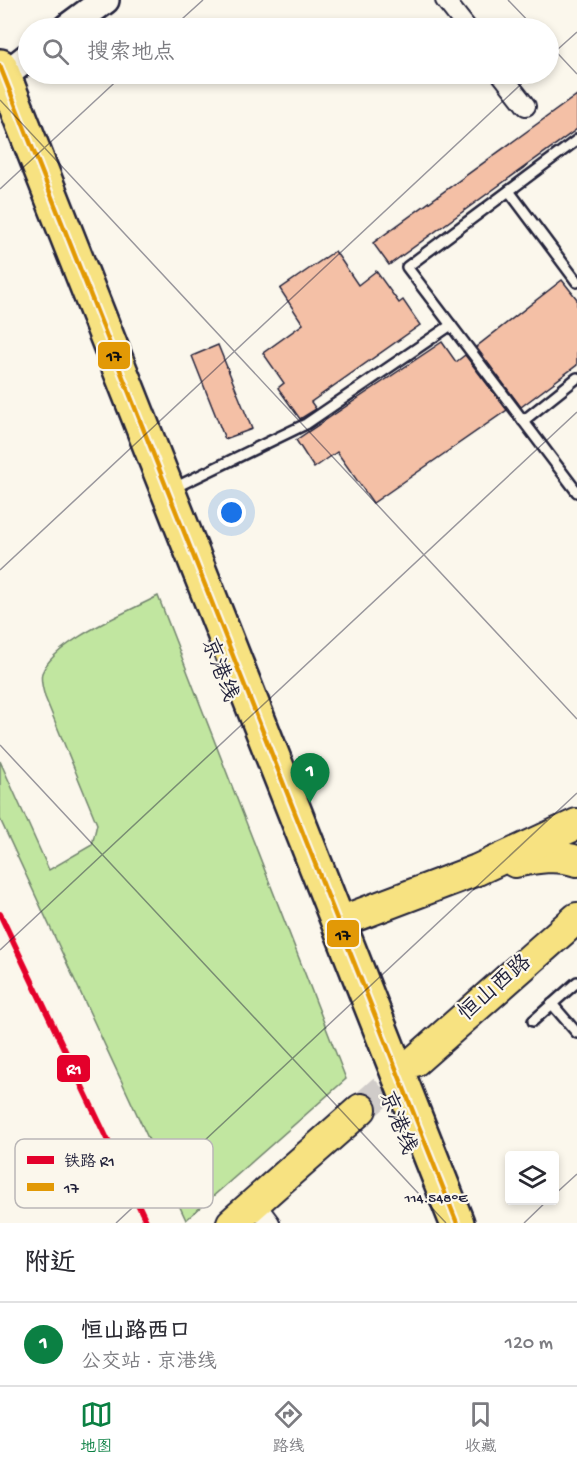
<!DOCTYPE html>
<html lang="zh">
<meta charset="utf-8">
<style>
:root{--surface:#fff;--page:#f2f2f3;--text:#2b2b33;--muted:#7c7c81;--line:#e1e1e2;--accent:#0b8043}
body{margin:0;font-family:"Gochi Hand","LXGW WenKai TC",sans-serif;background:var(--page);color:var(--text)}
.controls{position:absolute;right:18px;bottom:18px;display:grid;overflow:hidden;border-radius:6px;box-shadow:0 3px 9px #0003}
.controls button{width:54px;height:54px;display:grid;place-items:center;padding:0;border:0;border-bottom:2px solid var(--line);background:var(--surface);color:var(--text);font:30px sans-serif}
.you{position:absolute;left:232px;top:513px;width:21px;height:21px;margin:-15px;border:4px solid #fff;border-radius:50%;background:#1a73e8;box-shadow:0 0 0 9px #1a73e833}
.badge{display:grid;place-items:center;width:39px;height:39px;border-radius:50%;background:var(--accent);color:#fff;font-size:20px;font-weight:700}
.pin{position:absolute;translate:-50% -50px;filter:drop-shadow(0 2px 3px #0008)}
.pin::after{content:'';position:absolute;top:32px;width:21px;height:18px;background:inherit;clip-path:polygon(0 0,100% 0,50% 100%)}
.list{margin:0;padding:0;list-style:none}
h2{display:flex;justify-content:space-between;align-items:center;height:78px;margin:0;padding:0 24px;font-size:26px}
h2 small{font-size:20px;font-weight:400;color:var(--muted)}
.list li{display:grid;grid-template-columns:39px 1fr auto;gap:18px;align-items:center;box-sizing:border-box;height:84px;padding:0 24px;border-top:2px solid var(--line)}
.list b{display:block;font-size:22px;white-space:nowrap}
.list p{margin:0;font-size:20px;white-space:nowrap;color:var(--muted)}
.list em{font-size:20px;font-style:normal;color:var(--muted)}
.icon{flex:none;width:33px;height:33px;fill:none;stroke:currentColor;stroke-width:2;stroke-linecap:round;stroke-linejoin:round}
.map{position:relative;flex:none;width:577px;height:1223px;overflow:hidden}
.search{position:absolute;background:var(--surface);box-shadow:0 3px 9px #0003;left:18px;right:18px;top:18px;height:66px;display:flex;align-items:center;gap:15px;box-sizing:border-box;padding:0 21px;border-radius:33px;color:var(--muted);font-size:22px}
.sheet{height:162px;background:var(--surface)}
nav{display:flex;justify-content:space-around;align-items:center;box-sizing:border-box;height:84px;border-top:2px solid var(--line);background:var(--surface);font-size:16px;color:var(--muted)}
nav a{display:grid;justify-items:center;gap:3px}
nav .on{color:var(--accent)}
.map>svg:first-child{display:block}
.green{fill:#c1e6a0;stroke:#72846e;stroke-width:1.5}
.building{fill:#f4c0a6;stroke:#22223b;stroke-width:1.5}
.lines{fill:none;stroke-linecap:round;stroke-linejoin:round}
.primary-tunnel{stroke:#d0ccc9;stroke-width:30;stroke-dasharray:30 15;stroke-linecap:butt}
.lane-casing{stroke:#22223b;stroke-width:14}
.street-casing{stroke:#22223b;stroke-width:22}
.secondary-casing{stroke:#22223b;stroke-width:32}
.primary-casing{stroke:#22223b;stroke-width:34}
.highway-casing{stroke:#22223b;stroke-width:38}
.lane{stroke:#fbf7ec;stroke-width:9}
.street{stroke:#fbf7ec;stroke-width:18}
.secondary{stroke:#fbf7ec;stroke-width:27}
.primary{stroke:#f7e281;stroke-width:30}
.highway{stroke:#f7e281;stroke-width:33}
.bus-1-casing{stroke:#fbf7ec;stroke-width:9}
.bus-1{stroke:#e29906;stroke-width:4.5}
.rail-1-casing{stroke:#fbf7ec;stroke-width:10}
.rail-1{stroke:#e4002b;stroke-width:6}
.ticks{fill:none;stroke:#22223b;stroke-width:1.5;stroke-opacity:0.45}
.labels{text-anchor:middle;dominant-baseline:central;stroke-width:4.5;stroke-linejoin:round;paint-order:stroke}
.street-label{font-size:22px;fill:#22223b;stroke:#fbf7ec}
.key{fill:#fbf7ec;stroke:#bab7b7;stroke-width:1.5}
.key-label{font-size:16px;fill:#22223b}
.ticks-label{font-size:15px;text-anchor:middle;fill:#22223b;stroke:#fbf7ec;stroke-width:4.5;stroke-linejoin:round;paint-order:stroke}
.line-badge{stroke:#fbf7ec;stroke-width:2}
.badge-label{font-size:16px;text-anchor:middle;font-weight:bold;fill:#fff}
.pale-badge-label{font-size:16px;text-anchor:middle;font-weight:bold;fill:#111}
</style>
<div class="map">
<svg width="577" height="1223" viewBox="0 0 577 1223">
<rect width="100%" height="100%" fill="#fbf7ec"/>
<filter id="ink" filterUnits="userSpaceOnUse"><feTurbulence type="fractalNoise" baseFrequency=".0167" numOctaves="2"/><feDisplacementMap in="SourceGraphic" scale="12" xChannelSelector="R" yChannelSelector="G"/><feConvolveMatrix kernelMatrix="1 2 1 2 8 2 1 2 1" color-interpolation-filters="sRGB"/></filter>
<g filter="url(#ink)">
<path class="green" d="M158,596L346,1079L186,1220L0,819V761L49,870L92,845L97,824L45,697C43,690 40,680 42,673C54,641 128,612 158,596Z"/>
<g class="building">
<polygon points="577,95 577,129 389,265 373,243"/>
<polygon points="335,251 358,285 376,271 399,303 403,300 420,325 311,402 316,409 300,419 278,388 284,383 263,353 303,324 280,289"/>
<polygon points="562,280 577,299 577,365 521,407 476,347"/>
<polygon points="442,342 456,362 465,355 507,410 373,503 337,452 314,468 296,440"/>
<polygon points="218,345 252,429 225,439 192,356"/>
</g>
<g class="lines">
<polyline class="primary-tunnel" points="361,1109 415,1061"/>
<defs>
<g id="lane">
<polyline points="577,140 407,267 577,492"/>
<polyline points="509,191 577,282"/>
<polyline points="523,421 577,378"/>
<polyline points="172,489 306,424 451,325"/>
<polyline points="552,1004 577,1033"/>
<polyline points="533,1021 577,982"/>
</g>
<g id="street">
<polyline points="445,0 467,28"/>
<polyline points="501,74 526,106"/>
<polyline points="255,1203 270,1223"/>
</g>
<g id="secondary">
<polyline points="67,28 105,0"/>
<polyline points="4,76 28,57"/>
</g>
<g id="primary">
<path d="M515,862C536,858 556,854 577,861"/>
<polyline points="337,923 477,870 577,824"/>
<polyline points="415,1061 577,918"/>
<polyline points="232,1223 361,1109"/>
</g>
<polyline id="highway" points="0,66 457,1223"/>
</defs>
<use href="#lane" class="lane-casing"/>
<use href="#street" class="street-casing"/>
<use href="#secondary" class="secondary-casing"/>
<use href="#primary" class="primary-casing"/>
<use href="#highway" class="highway-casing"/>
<use href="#lane" class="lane"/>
<use href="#street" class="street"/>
<use href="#secondary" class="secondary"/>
<use href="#primary" class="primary"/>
<use href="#highway" class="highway"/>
<defs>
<polyline id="bus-1" points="0,66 457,1223"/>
</defs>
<use href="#bus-1" class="bus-1-casing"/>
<use href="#bus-1" class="bus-1"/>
<defs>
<polyline id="rail-1" points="0,914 147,1223"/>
</defs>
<use href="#rail-1" class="rail-1-casing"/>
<use href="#rail-1" class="rail-1"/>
</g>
</g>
<path class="ticks" d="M508,0L535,28M172,28L203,0M548,43L577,74M548,58L577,32M0,100L577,719M0,189L124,74M0,570L532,74M0,745L446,1223M0,950L577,412M554,1195L577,1174M116,1223L577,793M524,1223L548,1200"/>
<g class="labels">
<g class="street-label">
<text transform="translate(218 670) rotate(69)">京港线</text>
<text transform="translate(496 989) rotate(-41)">恒山西路</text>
<text transform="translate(396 1123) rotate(68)">京港线</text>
</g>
</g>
<rect x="15" y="1139" width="198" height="69" rx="9" class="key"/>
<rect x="27" y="1156" width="27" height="8" fill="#e4002b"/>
<rect x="27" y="1183" width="27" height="8" fill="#e29906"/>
<g class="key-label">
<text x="64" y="1166">铁路 R1</text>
<text x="64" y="1193">17</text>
</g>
<g class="ticks-label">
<text x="436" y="1202">114.548°E</text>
</g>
<g class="line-badge">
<rect x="97" y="341" width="34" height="29" rx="6" fill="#e29906"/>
<rect x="326" y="919" width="34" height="29" rx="6" fill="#e29906"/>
<rect x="56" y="1054" width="35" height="29" rx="6" fill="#e4002b"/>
</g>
<g class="badge-label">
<text x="74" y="1074">R1</text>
</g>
<g class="pale-badge-label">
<text x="114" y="361">17</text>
<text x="343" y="940">17</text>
</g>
</svg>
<div class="controls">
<button><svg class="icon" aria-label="layers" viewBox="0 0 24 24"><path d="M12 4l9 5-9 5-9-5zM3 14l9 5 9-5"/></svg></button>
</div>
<div class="you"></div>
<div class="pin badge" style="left:310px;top:803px">1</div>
<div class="search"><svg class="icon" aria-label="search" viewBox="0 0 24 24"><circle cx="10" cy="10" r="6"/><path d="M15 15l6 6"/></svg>搜索地点</div>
</div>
<section class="sheet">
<h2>附近<small></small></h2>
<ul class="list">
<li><span class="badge">1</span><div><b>恒山路西口</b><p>公交站 · 京港线</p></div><em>120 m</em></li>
</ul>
</section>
<nav>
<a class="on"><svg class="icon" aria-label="map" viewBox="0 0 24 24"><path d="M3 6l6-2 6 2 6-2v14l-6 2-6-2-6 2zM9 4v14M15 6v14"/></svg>地图</a>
<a><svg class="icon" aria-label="directions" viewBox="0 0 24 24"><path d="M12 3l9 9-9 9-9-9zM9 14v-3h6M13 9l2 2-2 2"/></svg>路线</a>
<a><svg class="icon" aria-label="saved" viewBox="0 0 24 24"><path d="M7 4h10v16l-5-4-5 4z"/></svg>收藏</a>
</nav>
